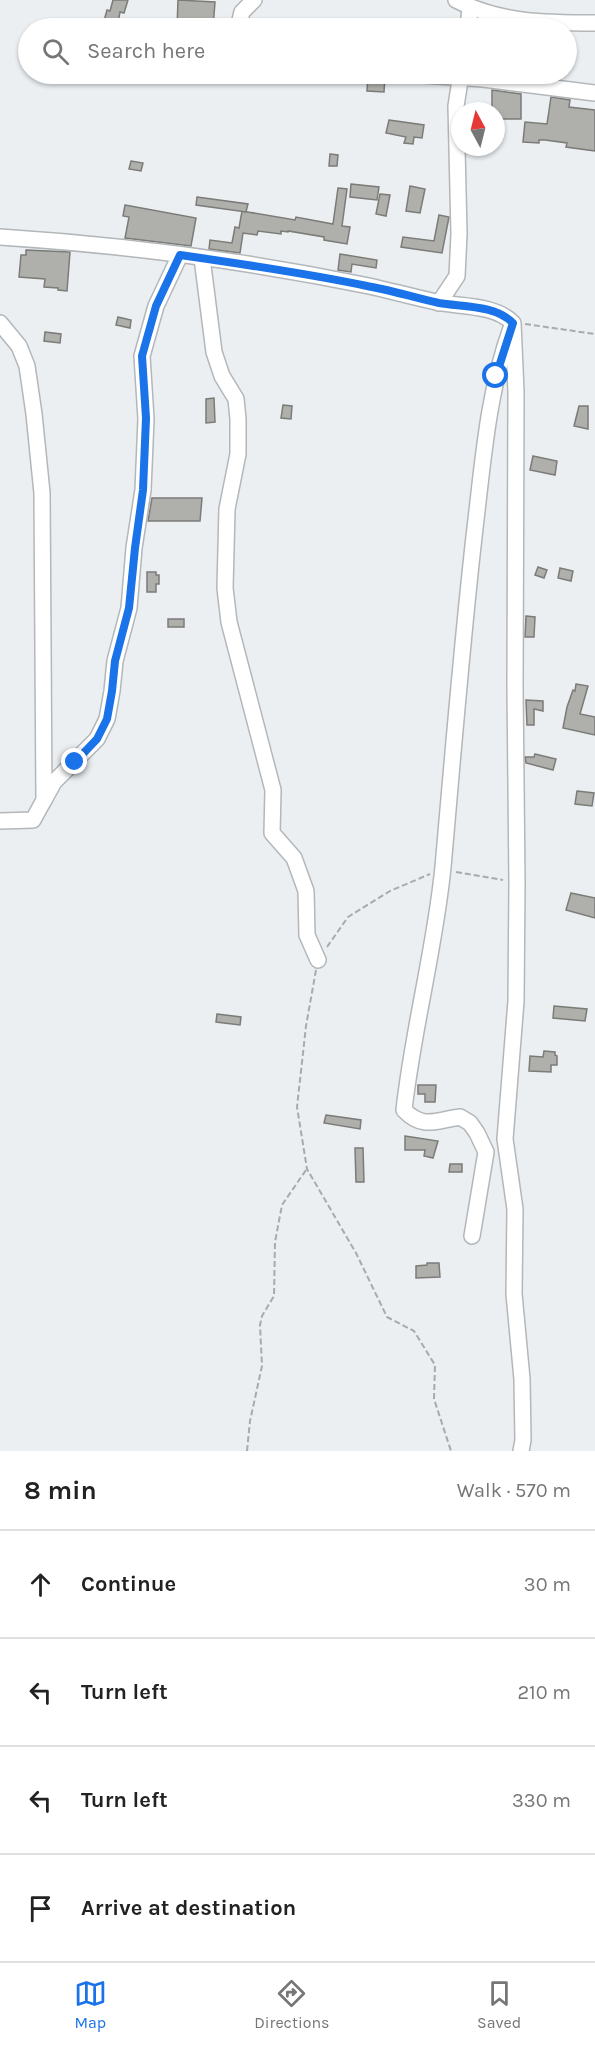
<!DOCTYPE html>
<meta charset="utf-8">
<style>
:root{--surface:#fff;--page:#f6f6f6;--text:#222;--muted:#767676;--line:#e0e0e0;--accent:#1a73e8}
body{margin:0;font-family:Karla,sans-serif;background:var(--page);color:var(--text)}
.compass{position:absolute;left:451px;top:102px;width:54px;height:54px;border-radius:50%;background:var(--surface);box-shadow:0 2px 4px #0004;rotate:353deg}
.stop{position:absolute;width:18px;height:18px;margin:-14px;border:4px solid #1a73e8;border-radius:50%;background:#fff}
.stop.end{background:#1a73e8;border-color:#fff;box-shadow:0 2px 6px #0008}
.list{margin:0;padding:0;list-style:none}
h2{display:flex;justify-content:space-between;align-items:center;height:78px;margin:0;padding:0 24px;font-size:26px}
h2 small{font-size:20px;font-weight:400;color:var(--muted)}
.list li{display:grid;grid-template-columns:39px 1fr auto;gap:18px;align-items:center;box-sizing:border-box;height:108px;padding:0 24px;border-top:2px solid var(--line)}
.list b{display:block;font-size:22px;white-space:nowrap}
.list em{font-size:20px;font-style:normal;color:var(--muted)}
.icon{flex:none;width:33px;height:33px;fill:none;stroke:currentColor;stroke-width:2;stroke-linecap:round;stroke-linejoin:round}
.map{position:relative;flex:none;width:595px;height:1451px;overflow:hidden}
.search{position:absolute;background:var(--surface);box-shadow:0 2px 4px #0004;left:18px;right:18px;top:18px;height:66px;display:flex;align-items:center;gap:15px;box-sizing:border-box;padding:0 21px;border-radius:33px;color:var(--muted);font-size:22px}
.sheet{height:510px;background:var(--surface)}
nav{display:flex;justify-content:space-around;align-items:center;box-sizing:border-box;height:84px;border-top:2px solid var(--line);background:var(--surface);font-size:16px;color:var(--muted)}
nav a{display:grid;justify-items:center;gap:3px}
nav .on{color:var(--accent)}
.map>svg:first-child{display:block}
.building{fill:#afb0ac;stroke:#7b7b78;stroke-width:1.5}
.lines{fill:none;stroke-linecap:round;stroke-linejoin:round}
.minor-casing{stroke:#b3b7ba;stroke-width:18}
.path{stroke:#a8abae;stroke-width:2;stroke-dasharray:6 3;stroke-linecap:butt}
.minor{stroke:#fff;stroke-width:15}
.route{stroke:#1a73e8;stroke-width:8}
</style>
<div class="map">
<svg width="595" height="1451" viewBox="0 0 595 1451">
<rect width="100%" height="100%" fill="#ebeff2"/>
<g class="building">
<polygon points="113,0 128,0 124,13 120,12 117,28 102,28 107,10 110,11"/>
<polygon points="178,0 215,2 213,28 177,28"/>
<polygon points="368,76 385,77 384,92 367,91"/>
<polygon points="492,90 521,94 521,119 496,119 496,111 492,111"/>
<polygon points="551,97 570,100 569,107 595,110 595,151 566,147 567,143 545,140 539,140 539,143 523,142 525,122 547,124"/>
<polygon points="389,120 424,125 422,138 414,137 413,144 404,143 406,137 386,133"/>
<polygon points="330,154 338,155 337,166 329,166"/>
<polygon points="131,161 143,163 141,171 129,169"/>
<polygon points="351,184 379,187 377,200 350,197"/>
<polygon points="410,186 425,189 420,213 406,211"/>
<polygon points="338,188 347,189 342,226 350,227 347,244 324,240 324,237 288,231 288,232 281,231 281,234 258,231 257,235 243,233 240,253 209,249 210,240 232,243 235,227 239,228 242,211 295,220 296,217 333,224"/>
<polygon points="380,194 390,195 386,216 376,214"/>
<polygon points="197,197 248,204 246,212 196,205"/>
<polygon points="125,205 196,218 191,246 125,238 129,217 123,216"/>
<polygon points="439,215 449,217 442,253 401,247 403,237 434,241"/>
<polygon points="26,250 70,252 67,291 58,290 58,288 44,287 45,279 19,277 21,255 26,255"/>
<polygon points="340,254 377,260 376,268 352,264 351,272 338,270"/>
<polygon points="118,317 131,320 130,328 116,325"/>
<polygon points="45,332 61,334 60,343 44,341"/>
<polygon points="214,398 215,422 206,423 206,399"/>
<polygon points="283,405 292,406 291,419 281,418"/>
<polygon points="579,406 588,406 588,429 574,426"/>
<polygon points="533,456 557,461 555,475 530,470"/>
<polygon points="152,498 202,498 200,521 148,521"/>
<polygon points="538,567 547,570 544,578 535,575"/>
<polygon points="560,568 573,571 571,581 558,578"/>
<polygon points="147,572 156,572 156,575 159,575 159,584 156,584 156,592 147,592"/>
<polygon points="526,616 535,617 534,637 525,637"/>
<rect x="168" y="619" width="16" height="8"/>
<polygon points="576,684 588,686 580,714 595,717 595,735 563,728 567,707 573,690 575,691"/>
<polygon points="526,700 543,701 543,711 534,709 534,725 527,725"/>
<polygon points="535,754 556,759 553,770 526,763 525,757 534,757"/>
<polygon points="577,791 594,793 592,806 575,804"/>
<polygon points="571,893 595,898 595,918 566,910"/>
<polygon points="554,1006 587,1009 585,1021 553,1018"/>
<polygon points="217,1014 241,1017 240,1025 216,1022"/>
<polygon points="544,1051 555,1052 555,1055 557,1056 557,1065 551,1065 551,1072 529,1071 530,1056 543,1057"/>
<polygon points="418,1085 436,1085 435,1102 425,1102 425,1094 418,1094"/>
<polygon points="326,1115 361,1120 360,1129 324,1123"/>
<polygon points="405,1136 438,1141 433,1158 424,1156 425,1150 405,1150"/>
<polygon points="355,1148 363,1148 364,1182 356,1182"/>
<polygon points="450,1164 462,1164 462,1172 449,1172"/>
<polygon points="427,1263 439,1263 440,1277 416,1278 416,1266 427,1265"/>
</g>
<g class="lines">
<defs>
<g id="minor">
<path d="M456,0C499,23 547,23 595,23"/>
<polyline points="238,28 242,12 254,0"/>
<polyline points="468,28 470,8"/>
<polyline points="408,74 483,79 595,93"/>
<path d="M0,237C124,245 248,261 369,286C391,291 413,297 436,302C460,307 494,304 513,323L516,392L515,686L517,883L516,1001L505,1139L515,1209L514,1294L522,1379L523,1440L521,1451"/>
<polyline points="202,258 214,352 222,376 236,399 238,419 238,454 227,509 225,588 229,622 273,790 272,833 294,858 306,891 307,935 318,960"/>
<polyline points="439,303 457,276 459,234 456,106 461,74"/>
<polyline points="0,323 19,346 27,366 34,414 42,493 44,800 33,820 0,821"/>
<polyline points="44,800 54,782 97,739 107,719 112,691 115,661 129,608 134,548 143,490 146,419 142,356 156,306 180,255"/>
<path d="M472,1236L486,1152L477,1133L470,1123L460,1117C437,1120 423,1130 404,1110C413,1028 435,949 443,867C453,754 462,641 475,528C483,461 488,392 511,328"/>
</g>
</defs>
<use href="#minor" class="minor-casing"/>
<g class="path">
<polyline points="525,324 595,334"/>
<polyline points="456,872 503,880"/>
<polyline points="327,947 348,917 390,891 430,874"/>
<polyline points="316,970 306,1026 297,1107 307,1169 356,1253 387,1317 414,1331 435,1365 434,1399 451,1451"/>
<polyline points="247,1451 250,1421 262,1366 260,1325 262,1316 274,1296 275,1242 282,1205 306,1170"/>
</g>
<use href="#minor" class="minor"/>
</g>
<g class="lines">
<path class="route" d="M75,762L97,739L107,719L112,691L115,661L129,608L135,548L143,490L146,418L142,356L156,306L180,255C243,264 305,273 367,286C391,290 415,298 439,303C463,307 495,305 513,323L496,376"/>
</g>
</svg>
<svg class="compass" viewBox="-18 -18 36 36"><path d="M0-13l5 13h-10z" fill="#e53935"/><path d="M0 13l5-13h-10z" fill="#767676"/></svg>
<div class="stop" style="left:496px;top:376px"></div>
<div class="stop end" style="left:75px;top:762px"></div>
<div class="search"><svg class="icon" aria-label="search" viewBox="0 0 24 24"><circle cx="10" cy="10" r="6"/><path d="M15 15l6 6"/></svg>Search here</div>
</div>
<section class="sheet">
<h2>8 min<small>Walk · 570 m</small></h2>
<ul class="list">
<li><svg class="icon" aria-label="ahead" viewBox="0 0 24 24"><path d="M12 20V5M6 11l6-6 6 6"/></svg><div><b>Continue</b></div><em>30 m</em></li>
<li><svg class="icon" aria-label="left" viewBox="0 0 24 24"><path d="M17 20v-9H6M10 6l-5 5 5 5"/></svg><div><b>Turn left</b></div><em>210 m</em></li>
<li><svg class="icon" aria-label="left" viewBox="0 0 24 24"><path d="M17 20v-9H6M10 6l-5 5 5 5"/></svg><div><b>Turn left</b></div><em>330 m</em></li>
<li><svg class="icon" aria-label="arrive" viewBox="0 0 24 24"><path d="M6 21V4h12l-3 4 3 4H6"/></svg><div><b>Arrive at destination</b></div></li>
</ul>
</section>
<nav>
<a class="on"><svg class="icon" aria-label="map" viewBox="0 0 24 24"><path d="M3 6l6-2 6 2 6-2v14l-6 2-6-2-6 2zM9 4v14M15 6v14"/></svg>Map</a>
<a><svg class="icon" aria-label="directions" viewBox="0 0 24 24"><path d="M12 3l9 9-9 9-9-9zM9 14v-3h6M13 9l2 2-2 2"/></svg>Directions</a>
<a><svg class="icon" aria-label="saved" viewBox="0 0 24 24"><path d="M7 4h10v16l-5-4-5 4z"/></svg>Saved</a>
</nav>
